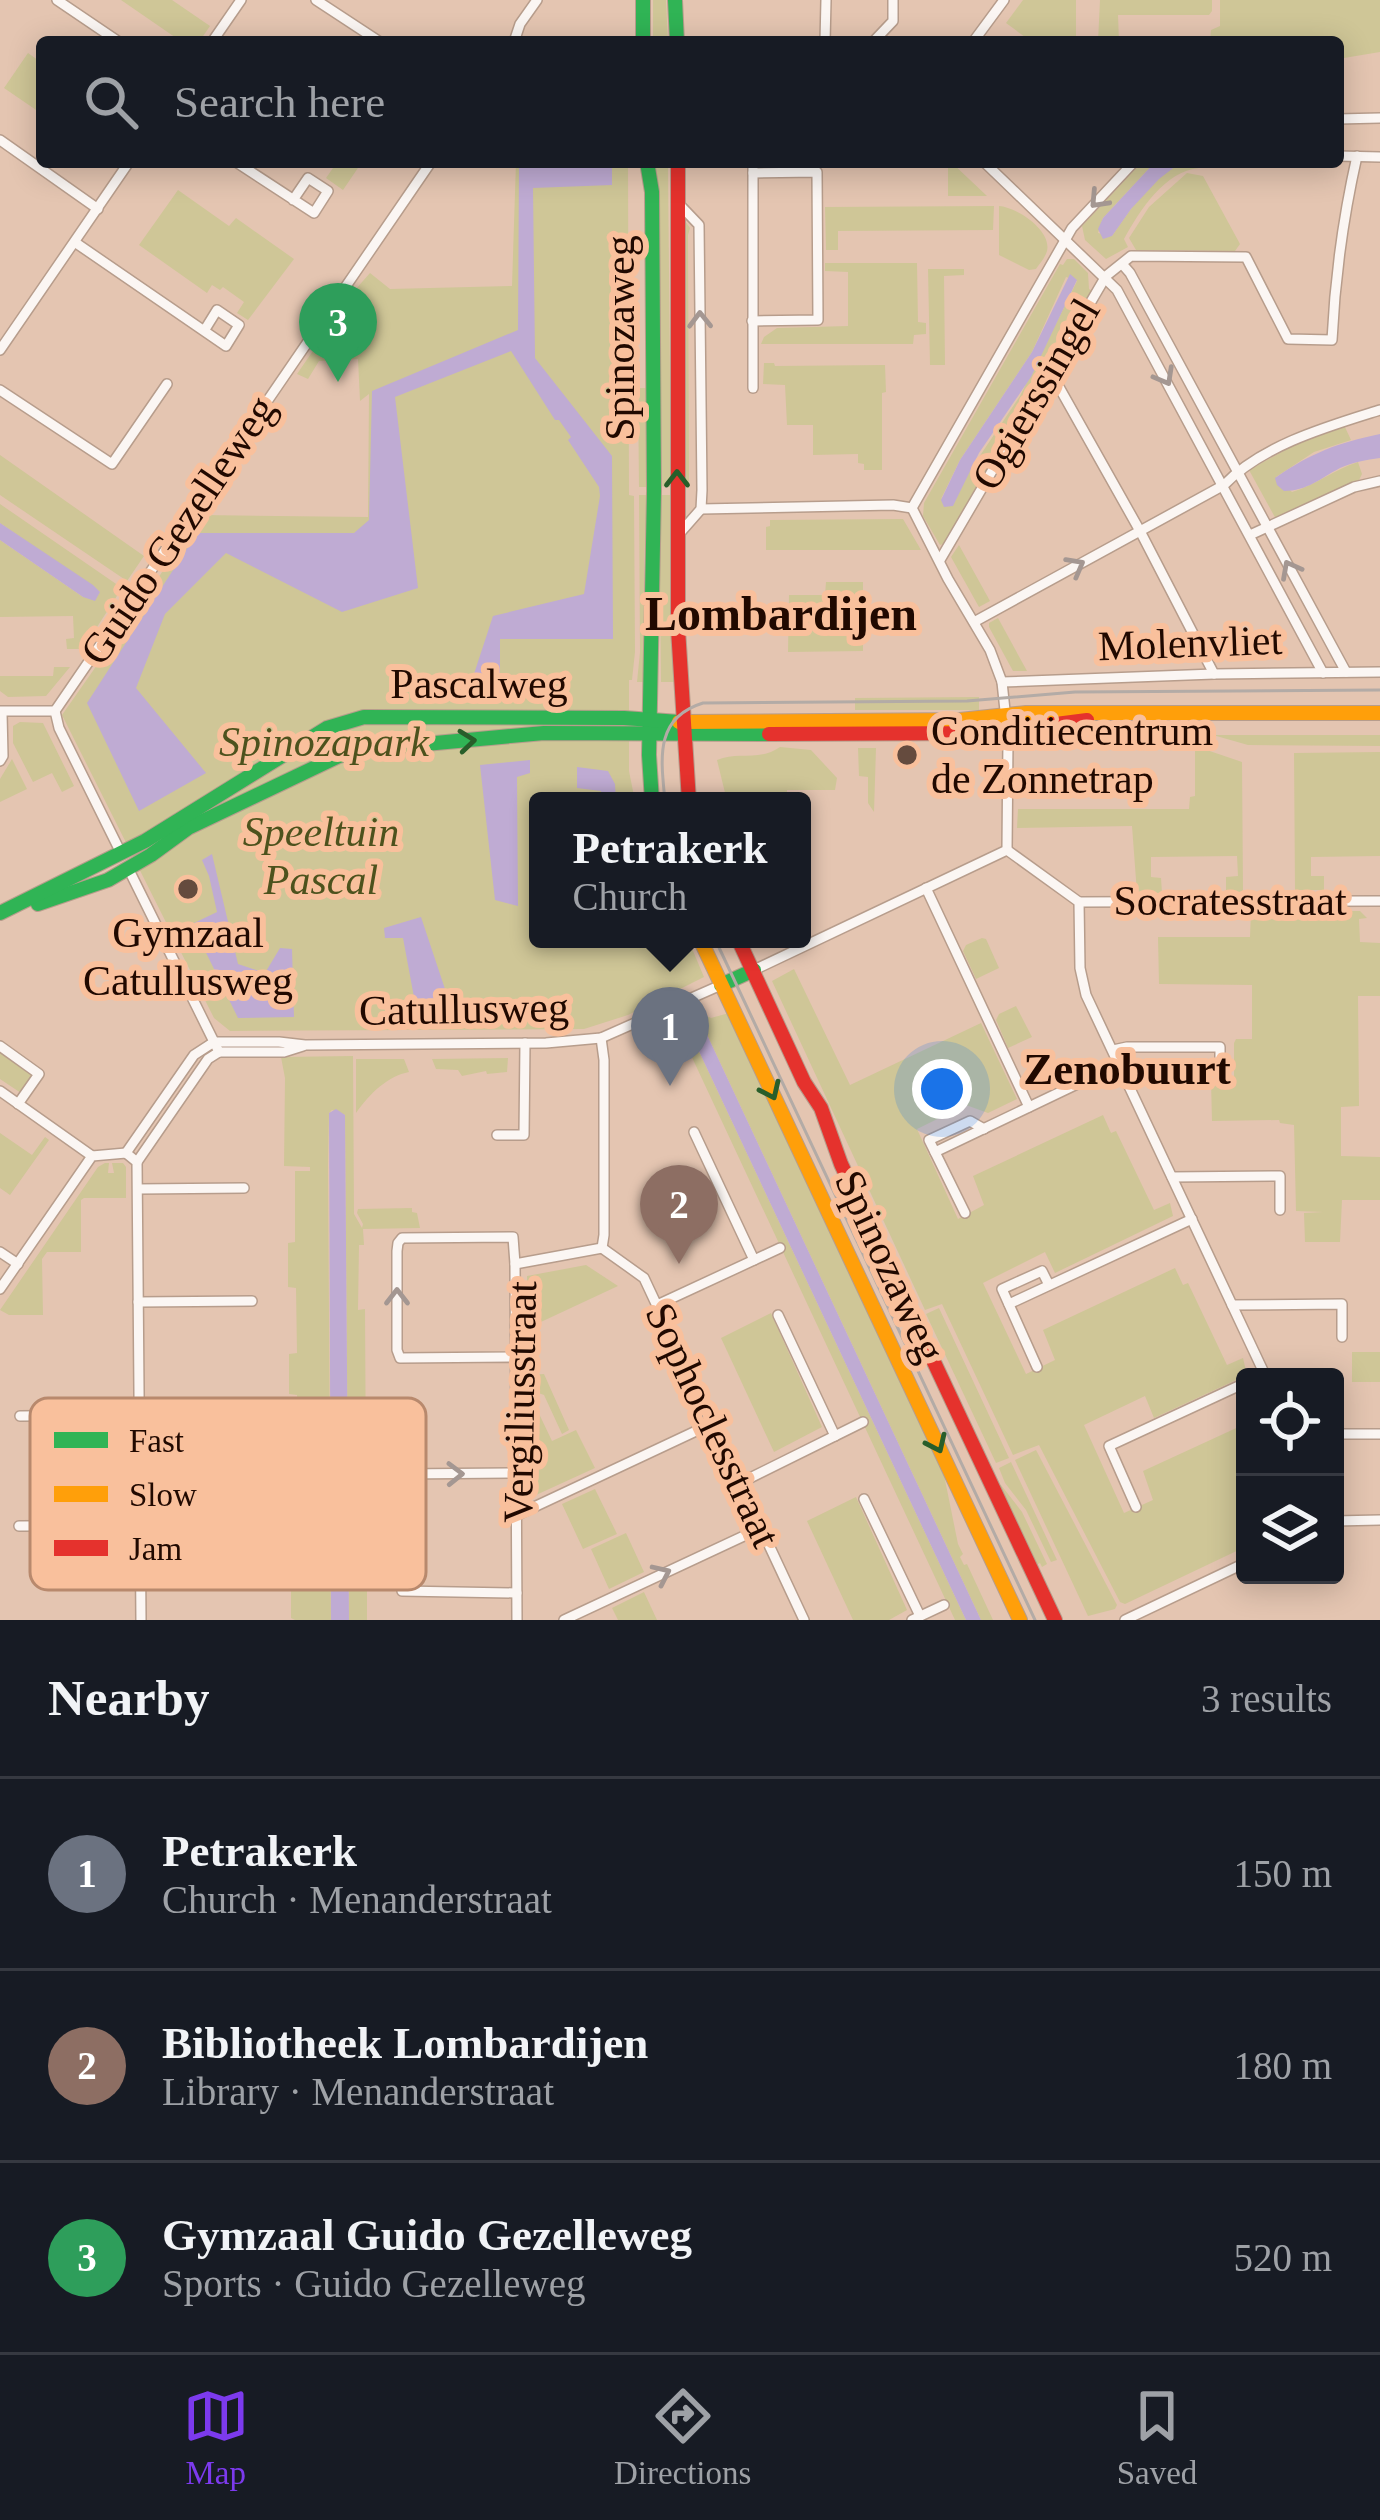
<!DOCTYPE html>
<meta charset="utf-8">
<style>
:root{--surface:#171b24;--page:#242831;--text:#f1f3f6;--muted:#9ea1a6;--line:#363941;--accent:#7c3aed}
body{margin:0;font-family:"Times New Roman",serif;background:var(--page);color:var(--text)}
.controls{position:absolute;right:36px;bottom:36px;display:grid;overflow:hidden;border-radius:12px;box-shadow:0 6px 30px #0003}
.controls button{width:108px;height:108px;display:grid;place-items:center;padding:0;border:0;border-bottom:3px solid var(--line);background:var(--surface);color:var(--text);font:60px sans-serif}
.you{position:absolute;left:942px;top:1089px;width:42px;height:42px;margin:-30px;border:9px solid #fff;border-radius:50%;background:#1a73e8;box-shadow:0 0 0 18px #1a73e833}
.badge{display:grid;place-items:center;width:78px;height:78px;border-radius:50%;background:var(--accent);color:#fff;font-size:39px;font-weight:700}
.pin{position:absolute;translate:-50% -99px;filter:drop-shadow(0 3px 6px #0008)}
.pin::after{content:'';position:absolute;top:63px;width:42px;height:36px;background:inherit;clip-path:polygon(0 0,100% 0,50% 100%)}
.popup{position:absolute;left:529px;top:792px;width:282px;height:156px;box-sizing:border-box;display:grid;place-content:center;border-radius:12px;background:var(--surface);filter:drop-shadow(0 3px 9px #0005);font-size:39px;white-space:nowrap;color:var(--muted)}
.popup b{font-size:45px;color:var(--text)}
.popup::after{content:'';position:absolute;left:50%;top:100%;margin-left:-24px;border:24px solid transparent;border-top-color:var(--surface)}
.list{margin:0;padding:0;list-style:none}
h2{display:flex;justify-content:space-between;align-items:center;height:156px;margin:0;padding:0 48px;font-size:51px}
h2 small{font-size:39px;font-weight:400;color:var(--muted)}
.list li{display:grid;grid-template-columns:78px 1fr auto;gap:36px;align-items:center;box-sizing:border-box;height:192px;padding:0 48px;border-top:3px solid var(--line)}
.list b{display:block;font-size:45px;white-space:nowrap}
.list p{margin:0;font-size:39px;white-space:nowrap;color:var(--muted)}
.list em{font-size:39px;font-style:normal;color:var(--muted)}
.icon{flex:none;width:66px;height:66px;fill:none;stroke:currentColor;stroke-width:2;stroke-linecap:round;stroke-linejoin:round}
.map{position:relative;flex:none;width:1380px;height:1620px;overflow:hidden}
.search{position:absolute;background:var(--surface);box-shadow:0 6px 30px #0003;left:36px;right:36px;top:36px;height:132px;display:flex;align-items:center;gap:30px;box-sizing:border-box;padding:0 42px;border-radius:12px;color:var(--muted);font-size:45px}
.sheet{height:732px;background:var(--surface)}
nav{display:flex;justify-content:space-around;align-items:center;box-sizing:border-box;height:168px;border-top:3px solid var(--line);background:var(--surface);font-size:33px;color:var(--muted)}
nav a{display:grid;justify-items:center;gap:6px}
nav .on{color:var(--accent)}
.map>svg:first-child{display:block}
.green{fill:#cfc697;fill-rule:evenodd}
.water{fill:#bfabd3}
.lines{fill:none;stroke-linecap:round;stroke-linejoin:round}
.street-casing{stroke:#b79d8c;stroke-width:12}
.fast-casing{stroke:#b79d8c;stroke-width:16}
.slow-casing{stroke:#b79d8c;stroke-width:16}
.jam-casing{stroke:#b79d8c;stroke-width:16}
.street{stroke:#fbf6f3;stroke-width:9}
.fast{stroke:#30b455;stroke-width:14}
.slow{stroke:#ff9f0a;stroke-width:14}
.jam{stroke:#e5322d;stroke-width:14}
.tram{stroke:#b3aba6;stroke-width:3}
.oneway{stroke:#a49792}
.oneway2{stroke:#285e2a}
.poi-dot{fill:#654b3e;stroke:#f9c09c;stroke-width:4.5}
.labels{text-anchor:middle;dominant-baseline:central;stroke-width:12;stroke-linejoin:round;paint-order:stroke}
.street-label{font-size:42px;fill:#210900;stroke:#f9c09c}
.poi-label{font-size:42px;fill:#210900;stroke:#f9c09c;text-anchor:start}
.park-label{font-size:42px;font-style:italic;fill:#4d521d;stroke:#f9c09c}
.neighbourhood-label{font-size:45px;font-weight:bold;fill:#210900;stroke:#f9c09c}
.quarter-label{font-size:48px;font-weight:bold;fill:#210900;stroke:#f9c09c}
.key{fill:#f9c09c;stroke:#b8896d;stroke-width:3}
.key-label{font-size:33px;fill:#210900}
</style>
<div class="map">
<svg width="1380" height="1620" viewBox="0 0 1380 1620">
<rect width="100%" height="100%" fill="#e4c5b1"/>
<g class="green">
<polygon points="121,0 172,0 210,26 199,42 182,42"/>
<polygon points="653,0 666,0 668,42 653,42"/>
<polygon points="1023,0 1076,0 1076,40 1029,40 1006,23"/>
<polygon points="1100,0 1212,0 1212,11 1209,15 1118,15 1119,42 1210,41 1211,30 1220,26 1220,0 1380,0 1380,52 1338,59 1338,42 1098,42"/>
<polygon points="28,53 42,63 42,114 4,88"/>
<polygon points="326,162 362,162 343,190 326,178 333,168"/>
<polygon points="516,162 628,162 629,495 634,496 635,652 632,680 629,680 629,771 635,801 538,801 538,939 688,939 704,977 628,1015 584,1029 230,1031 214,1018 62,715 202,515 368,517 369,394 360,401 358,359 319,361 308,379 297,374 355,290 370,273 390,289 512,286"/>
<polygon points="653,162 668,162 671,487 659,486"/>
<polygon points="948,162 951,162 987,196 948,196"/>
<path d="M1142,162H1155L1103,218L1098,233L1112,236C1131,209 1160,162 1195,162L1199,168C1165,171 1140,210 1124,239L1128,247L1106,259L1085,240L1082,226Z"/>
<polygon points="1187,173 1203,176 1240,244 1235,251 1136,250 1129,238 1149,207"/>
<polygon points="178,190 229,226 236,218 294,259 248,320 237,313 244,302 223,287 220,290 212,285 207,293 139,245"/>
<polygon points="994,206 993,230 838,231 838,250 826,250 825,207"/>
<path d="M999,206C1016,207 1052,230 1047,251C1045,258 1040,263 1036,269L1029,270L999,255Z"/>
<polygon points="685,221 690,228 688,235 689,486 683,486 682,264"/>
<path d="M1067,259H1074L1088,273L1089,289L1092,291L946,543L940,545L923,516L924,503L1060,264L1063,265ZM1066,277L1077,281L1020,396L967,475L941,499L960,460L1032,352Z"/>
<polygon points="825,263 917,263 918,322 926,323 926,334 914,335 913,344 761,344 764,337 777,328 848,326 848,272 825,271"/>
<polygon points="928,269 964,269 964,275 944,276 945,365 930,365"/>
<polygon points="764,363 774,363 775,366 885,365 886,392 882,393 882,470 864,470 864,464 858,463 858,454 813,455 813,425 787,425 785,385 763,384"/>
<polygon points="638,388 647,388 648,487 639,487"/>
<path d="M1344,425L1351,440L1314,452L1276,477L1292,492C1316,485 1335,469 1358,462L1362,474L1359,480L1277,521L1249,470L1296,444Z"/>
<polygon points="0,455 144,556 127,581 0,495"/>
<polygon points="639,495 648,495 644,559 644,682 637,682 640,652"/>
<polygon points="659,495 671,495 672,633 676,682 661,682"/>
<polygon points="0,504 122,588 83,649 67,649 66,639 74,638 73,616 0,617 0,540 83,597 100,592 0,523"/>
<polygon points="903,519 921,550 766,550 766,527 770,526 770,520"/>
<polygon points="959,545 990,601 979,607 951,557"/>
<polygon points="826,582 863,582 863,651 788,652 789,595 825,595"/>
<polygon points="998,618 1027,671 1013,671 989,627 989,623"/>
<polygon points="54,667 70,667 46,696 8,697 0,691 0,676 53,676"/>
<polygon points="979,697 979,710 855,710 855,698"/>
<polygon points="20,722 43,723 74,786 62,792 52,773 33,782 13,743 13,726"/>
<polygon points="1213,735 1380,735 1380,746 1248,745"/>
<polygon points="1195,746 1242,762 1243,892 1226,893 1226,877 1238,876 1237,856 1151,857 1151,877 1161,878 1162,893 1137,893 1132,826 1017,828 1018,809 1189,809 1190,797 1195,796"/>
<path d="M780,747L811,750L837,778L835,790H787V801H727L717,760C738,751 758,762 780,747Z"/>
<polygon points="858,748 876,748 874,812 868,803 868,777 859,776"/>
<polygon points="1380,752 1380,856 1311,857 1311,876 1324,876 1324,890 1295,890 1294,753"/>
<polygon points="12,759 27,789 0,802 0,779"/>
<polygon points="1251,911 1360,911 1367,918 1359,919 1360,942 1380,943 1380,996 1358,996 1359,1106 1341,1107 1341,1156 1380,1157 1380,1200 1342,1200 1340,1242 1305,1242 1304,1213 1323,1212 1296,1211 1294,1125 1280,1123 1279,1120 1212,1121 1211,1081 1234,1080 1234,1043 1236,1039 1252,1039 1252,985 1159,984 1158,937 1250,937"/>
<polygon points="982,938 986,939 999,968 976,979 963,951 966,945"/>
<polygon points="794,969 850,1085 981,1023 1017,1099 988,1113 966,1105 917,1129 958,1219 984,1205 973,1176 1103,1115 1111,1133 1116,1131 1154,1210 1170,1203 1173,1216 1055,1273 1045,1252 983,1283 1026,1374 1055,1360 1043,1330 1175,1268 1183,1285 1188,1283 1227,1365 1243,1358 1247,1375 1154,1418 1145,1396 1084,1425 1124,1513 1153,1500 1143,1471 1245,1424 1245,1547 1125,1604 1120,1602 1039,1445 1013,1455 942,1304 925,1310 772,981"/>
<polygon points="1016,1006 1032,1037 1008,1048 996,1020 999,1014"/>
<path d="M729,1013L943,1470L958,1544L963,1554L960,1557L964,1565L967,1564L993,1620H981L702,1024L698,1021L689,1030L966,1620H955L675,1021C686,1016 699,1012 711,1018Z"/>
<polygon points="0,1050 31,1073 32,1077 21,1093 0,1079"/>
<polygon points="353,1056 354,1214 362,1228 363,1224 357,1213 358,1209 412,1208 412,1212 417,1213 420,1228 363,1229 364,1245 359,1245 358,1310 365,1309 366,1480 358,1479 357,1546 367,1545 367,1620 349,1620 345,1115 332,1110 329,1113 328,1165 331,1620 295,1620 291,1618 291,1579 299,1578 297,1507 290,1506 290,1467 298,1466 297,1395 289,1394 289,1354 297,1353 296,1288 288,1287 288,1243 295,1242 295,1171 310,1171 310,1167 284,1166 285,1078 281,1057"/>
<polygon points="508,1058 507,1072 487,1074 486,1071 462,1076 458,1070 436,1069 432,1059"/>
<path d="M356,1059H404L409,1072C388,1076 370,1093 356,1113Z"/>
<polygon points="0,1133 32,1155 45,1137 49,1140 10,1195 0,1188"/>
<polygon points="105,1163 109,1163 108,1173 114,1173 112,1163 123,1163 126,1167 126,1198 84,1198 81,1200 81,1252 47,1252 42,1259 43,1315 9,1315 0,1310 98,1167"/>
<polygon points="586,1265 618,1286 528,1328 527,1276"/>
<polygon points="939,1308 1009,1458 996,1463 926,1314"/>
<polygon points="771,1313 822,1427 774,1452 721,1338"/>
<rect x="1352" y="1352" width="28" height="30"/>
<polygon points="544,1374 569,1430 562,1434 544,1395 527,1389 527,1375"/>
<polygon points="527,1399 532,1399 552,1441 576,1430 595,1468 536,1495 528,1496 528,1492 533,1491 533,1484 528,1483"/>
<polygon points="1036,1450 1117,1605 1115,1609 1088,1616 1015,1460"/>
<polygon points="1011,1462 1057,1560 1051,1562 1026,1510 1005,1483 999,1468"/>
<polygon points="1001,1485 1022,1512 1047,1564 1042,1567 1040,1563 1036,1565 999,1486"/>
<polygon points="595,1489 617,1534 583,1549 562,1504"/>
<polygon points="856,1497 907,1610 889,1620 853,1620 807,1521"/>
<polygon points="626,1533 644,1572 609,1589 591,1549"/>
<polygon points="644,1592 657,1620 618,1620 612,1608"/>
</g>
<g class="water">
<polygon points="519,162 612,162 612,185 533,188 535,358 612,456 613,639 500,639 500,682 472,680 493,616 584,594 600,496 599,487 568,440 571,437 559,420 555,420 511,351 395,397 418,588 342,612 226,553 165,614 136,688 206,773 139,811 87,703 197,533 354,533 369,520 372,391 518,330"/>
<polygon points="1155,162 1181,162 1159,179 1131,209 1112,236 1103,239 1098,229 1103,218"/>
<polygon points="1070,274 1077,280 1031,377 979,453 953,506 944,507 941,500 960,460 1032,352"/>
<path d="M1380,434V458C1366,460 1353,462 1340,468C1321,478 1307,491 1284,491L1277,485L1275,478C1311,453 1337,443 1380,434Z"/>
<polygon points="0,523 93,585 100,592 95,601 83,597 0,540"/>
<polygon points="530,760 530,773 517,777 518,906 495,900 480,765"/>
<polygon points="577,767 608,771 615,784 616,801 602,801 601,791 577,788"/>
<polygon points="212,854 238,964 265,973 280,948 292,949 294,1017 238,1018 192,924 217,912 209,876 202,860"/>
<polygon points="421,917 453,1013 513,1012 513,1023 419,1024 403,938 385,938 384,928"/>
<polygon points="694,1021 702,1024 981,1620 966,1620 689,1030 688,1025"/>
<polygon points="336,1109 345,1115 349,1620 331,1620 329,1113"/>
</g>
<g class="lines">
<defs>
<g id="street">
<polyline points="57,0 119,42"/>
<polyline points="316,0 380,42"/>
<polyline points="212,42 241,0"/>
<polyline points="514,42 520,24 537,0"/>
<polyline points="825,42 826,0"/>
<polyline points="873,42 893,21 893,0"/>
<polyline points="973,42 1004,0"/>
<polyline points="1338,119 1380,118"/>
<polyline points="0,140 98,209"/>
<polyline points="1338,156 1380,157"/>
<polyline points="236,162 314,213 328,191 308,178 293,200"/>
<polyline points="753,162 753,388"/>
<polyline points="984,162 1117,290 1323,673"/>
<polyline points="677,202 699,225 702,490 701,509 679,534"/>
<polyline points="76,243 226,346 239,325 217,310 204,331"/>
<polyline points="1123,265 1130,273 1346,672"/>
<polyline points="752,321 818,320 817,172 753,173"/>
<polyline points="0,350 129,162"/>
<polyline points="1050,371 1140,531 1214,674"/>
<polyline points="0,390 112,464 167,384"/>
<polyline points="912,508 1072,228 1134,162"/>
<polyline points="701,509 893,505 912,508"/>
<polyline points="1250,535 1354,487 1380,481"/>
<path d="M940,560L1106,276L1131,256L1246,257L1288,339L1332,340C1335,277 1343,218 1357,156"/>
<path d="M974,622L1224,485C1262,445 1329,426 1380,410"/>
<polyline points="1002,682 1214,674 1380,672"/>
<polyline points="0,711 55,711"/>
<polyline points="0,761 3,756 2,713"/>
<polyline points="1007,850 1079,902 1080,968 1086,995 1266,1377"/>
<polyline points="121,853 59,728 55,711 431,162"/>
<polyline points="128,868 219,1052"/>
<polyline points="926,888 1029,1107"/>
<polyline points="1079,902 1380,901"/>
<polyline points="754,970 1007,850 1008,739 1002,682 990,650 948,579 912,508"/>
<polyline points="601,1038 604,1060 604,1235 602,1248"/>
<polyline points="214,1042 279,1042 305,1045 546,1043 601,1038 721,985"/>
<polyline points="0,1046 39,1074 18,1104"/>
<polyline points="1113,1050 1127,1047 1220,1047 1220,1079"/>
<polyline points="219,1052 284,1052 303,1046"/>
<polyline points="0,1091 92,1156"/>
<polyline points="694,1132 754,1260"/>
<polyline points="497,1135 524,1135 525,1043"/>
<polyline points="935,1152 1119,1064"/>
<polyline points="126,1153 137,1162 141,1620"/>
<polyline points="126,1153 194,1055 214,1042"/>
<polyline points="137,1162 208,1059 219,1052"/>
<polyline points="1172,1177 1280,1176 1280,1210"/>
<polyline points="138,1189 244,1188"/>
<polyline points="965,1213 929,1140 970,1121 984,1129"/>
<polyline points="602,1248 644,1278 804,1620"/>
<polyline points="0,1252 18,1264"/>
<polyline points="515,1264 602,1248"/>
<polyline points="0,1289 92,1156 126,1153"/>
<polyline points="138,1302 252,1301"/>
<polyline points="1009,1304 1192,1219"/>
<polyline points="657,1305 780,1248"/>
<polyline points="1232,1305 1342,1304 1342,1337"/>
<polyline points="778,1315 835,1436"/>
<polyline points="516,1357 400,1358 397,1350 397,1251 398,1243 402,1238 513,1237 515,1264 517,1620"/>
<polyline points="1037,1367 1002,1289 1042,1271 1049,1285"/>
<polyline points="20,1416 253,1414"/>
<polyline points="1335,1434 1380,1434"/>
<polyline points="516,1473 402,1474 402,1591 517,1593"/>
<polyline points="740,1483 863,1422"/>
<polyline points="864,1499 920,1616"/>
<polyline points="1136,1507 1109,1446 1245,1383"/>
<polyline points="517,1515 711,1424"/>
<polyline points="1335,1521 1380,1520"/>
<polyline points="19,1526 253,1525"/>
<polyline points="564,1620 761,1528"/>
<polyline points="912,1620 944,1605"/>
<polyline points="1125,1620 1245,1563"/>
</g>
<g id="fast">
<polyline points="643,0 643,42"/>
<polyline points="675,0 677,42"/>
<polyline points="647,162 652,192 654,491 649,755 652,801"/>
<polyline points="38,904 108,880 151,855 188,828 339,756 360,750 544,733 769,734"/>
<polyline points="0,913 145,841 327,728 364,717 624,718 679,722"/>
<polyline points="721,985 754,970"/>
</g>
<g id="slow">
<polyline points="679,722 960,720 1026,713 1380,713"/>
<polyline points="700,939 1020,1620"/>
</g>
<g id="jam">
<polyline points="678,162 678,629 689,801"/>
<polyline points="769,734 985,733 1087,720"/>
<polyline points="738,939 804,1082 821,1108 841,1164 1055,1620"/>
</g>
</defs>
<use href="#street" class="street-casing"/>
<use href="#fast" class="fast-casing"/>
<use href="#slow" class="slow-casing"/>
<use href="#jam" class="jam-casing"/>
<use href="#street" class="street"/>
<use href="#fast" class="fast"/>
<use href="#slow" class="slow"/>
<use href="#jam" class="jam"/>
<g class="tram">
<path d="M665,801C661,759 654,718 703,703L967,701L1075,692L1380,690"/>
<polyline points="715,939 1035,1620"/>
</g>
</g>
<defs><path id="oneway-chevron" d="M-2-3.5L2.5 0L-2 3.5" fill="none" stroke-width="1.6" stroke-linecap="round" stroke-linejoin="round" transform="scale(3)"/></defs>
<g class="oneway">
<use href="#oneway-chevron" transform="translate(1098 200) rotate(133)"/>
<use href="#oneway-chevron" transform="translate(700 320) rotate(-91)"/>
<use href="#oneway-chevron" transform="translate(1165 377) rotate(61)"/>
<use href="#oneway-chevron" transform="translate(1076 566) rotate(-29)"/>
<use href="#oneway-chevron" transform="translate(1290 569) rotate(-118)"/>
<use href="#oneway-chevron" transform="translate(397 1297) rotate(-90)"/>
<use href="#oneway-chevron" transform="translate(455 1474) rotate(-1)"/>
<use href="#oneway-chevron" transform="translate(662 1574) rotate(-25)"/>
</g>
<g class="oneway2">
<use href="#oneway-chevron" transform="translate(677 479) rotate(-90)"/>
<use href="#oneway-chevron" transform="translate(467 741) rotate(-6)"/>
<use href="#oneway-chevron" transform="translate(771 1091) rotate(65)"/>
<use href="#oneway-chevron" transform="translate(937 1444) rotate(65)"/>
</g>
<g class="poi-dot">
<circle cx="907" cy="755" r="12"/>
<circle cx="188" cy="889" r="12"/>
</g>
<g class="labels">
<g class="street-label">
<text transform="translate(620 338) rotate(-90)">Spinozaweg</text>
<text transform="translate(1036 394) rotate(-60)">Ogierssingel</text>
<text transform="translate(178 530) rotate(-56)">Guido Gezelleweg</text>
<text transform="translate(1190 643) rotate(-2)">Molenvliet</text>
<text x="479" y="684">Pascalweg</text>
<text x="1230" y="901">Socratesstraat</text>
<text transform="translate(464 1009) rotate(-1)">Catullusweg</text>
<text transform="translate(890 1266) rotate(65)">Spinozaweg</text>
<text transform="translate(520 1402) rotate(-89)">Vergiliusstraat</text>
<text transform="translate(713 1425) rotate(65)">Sophoclesstraat</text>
</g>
<g class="poi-label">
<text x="931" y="731">Conditiecentrum<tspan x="931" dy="48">de Zonnetrap</tspan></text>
<text x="188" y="933" text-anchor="middle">Gymzaal<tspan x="188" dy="48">Catullusweg</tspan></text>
</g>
<g class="park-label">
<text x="324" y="742">Spinozapark</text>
<text x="321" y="832">Speeltuin<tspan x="321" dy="48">Pascal</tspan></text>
</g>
<g class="neighbourhood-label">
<text x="1127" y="1069">Zenobuurt</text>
</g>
<g class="quarter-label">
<text x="781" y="613">Lombardijen</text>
</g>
</g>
<rect x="30" y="1398" width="396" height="192" rx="18" class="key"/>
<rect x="54" y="1432" width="54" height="16" fill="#30b455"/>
<rect x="54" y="1486" width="54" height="16" fill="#ff9f0a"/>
<rect x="54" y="1540" width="54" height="16" fill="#e5322d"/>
<g class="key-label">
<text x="129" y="1452">Fast</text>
<text x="129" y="1506">Slow</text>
<text x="129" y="1560">Jam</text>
</g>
</svg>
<div class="controls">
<button><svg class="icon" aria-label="locate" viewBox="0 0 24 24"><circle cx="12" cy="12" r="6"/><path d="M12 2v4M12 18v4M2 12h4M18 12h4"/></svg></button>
<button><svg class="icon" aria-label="layers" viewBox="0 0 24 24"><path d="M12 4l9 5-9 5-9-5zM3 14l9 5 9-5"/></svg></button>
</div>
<div class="you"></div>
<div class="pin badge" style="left:670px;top:1086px;background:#6b7280">1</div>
<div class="popup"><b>Petrakerk</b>Church</div>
<div class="pin badge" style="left:679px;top:1264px;background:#8d6e63">2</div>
<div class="pin badge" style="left:338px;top:382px;background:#2e9e5b">3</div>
<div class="search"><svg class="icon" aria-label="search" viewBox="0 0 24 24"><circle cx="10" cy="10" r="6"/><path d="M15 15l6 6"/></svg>Search here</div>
</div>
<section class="sheet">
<h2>Nearby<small>3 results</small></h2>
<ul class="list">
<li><span class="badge" style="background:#6b7280">1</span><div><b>Petrakerk</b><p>Church · Menanderstraat</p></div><em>150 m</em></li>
<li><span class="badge" style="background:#8d6e63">2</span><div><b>Bibliotheek Lombardijen</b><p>Library · Menanderstraat</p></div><em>180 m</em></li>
<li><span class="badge" style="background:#2e9e5b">3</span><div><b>Gymzaal Guido Gezelleweg</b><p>Sports · Guido Gezelleweg</p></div><em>520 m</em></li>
</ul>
</section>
<nav>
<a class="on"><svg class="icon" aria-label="map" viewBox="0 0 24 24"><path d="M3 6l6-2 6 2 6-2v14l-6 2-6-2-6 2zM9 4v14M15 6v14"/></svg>Map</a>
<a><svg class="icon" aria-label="directions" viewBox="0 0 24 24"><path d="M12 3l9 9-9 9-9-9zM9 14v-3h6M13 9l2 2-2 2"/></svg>Directions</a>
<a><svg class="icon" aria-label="saved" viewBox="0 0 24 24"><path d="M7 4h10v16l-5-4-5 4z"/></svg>Saved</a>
</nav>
